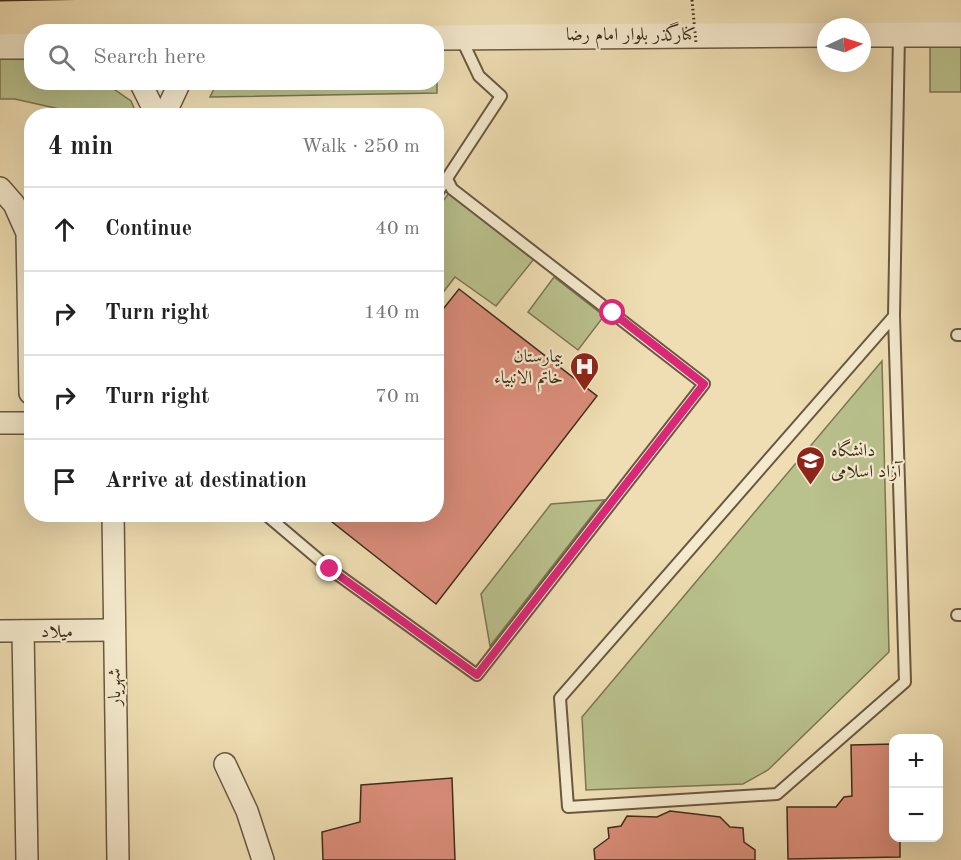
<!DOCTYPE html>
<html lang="en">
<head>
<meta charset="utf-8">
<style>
  body { margin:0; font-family:"Old Standard TT",Amiri,serif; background:#f2f2f2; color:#222 }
  .controls { position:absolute; right:18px; bottom:18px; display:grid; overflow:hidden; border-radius:12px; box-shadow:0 6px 24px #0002 }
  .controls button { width:54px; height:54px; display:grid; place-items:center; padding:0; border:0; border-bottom:2px solid #e0e0e0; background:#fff; color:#222; font:30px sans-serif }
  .compass { position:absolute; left:817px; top:18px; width:54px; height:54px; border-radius:50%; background:#fff; box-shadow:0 6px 24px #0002; rotate:86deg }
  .stop { position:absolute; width:18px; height:18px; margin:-14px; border:4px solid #db2777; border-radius:50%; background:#fff }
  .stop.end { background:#db2777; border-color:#fff; box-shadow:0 2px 6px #0008 }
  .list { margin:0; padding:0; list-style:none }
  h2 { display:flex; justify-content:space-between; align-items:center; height:78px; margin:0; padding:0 24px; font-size:26px }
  h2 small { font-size:20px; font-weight:400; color:#767676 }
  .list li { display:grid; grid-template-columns:39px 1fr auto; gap:18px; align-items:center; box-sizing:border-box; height:84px; padding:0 24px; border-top:2px solid #e0e0e0 }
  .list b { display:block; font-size:22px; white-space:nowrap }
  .list em { font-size:20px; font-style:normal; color:#767676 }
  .icon { flex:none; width:33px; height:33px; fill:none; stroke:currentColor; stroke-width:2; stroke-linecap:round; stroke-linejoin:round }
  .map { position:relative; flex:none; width:961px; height:860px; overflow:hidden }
  .search { position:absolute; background:#fff; box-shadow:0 6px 24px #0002; left:24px; top:24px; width:420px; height:66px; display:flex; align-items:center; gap:15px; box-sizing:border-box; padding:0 21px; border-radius:24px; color:#767676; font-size:22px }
  .panel { position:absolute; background:#fff; box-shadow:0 6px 24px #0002; left:24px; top:108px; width:420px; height:414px; border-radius:24px }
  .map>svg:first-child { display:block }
  .green { fill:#b9c18d; stroke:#7c7654; stroke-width:1.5 }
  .building { fill:#dc8e7b; stroke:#3e2c1c; stroke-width:1.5 }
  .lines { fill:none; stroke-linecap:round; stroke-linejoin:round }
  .service-casing { stroke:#6a5842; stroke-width:14 }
  .minor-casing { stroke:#6a5842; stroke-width:24 }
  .tertiary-casing { stroke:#6a5842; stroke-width:30 }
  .primary-casing { stroke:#3e2c1c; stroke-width:36 }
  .service { stroke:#f5eace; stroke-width:10 }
  .minor { stroke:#f5eace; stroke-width:21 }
  .tertiary { stroke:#f5eace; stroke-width:27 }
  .primary { stroke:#efdeb3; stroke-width:33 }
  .path-bridge { stroke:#3e2c1c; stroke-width:3; stroke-dasharray:1.5 3; stroke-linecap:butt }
  .route { stroke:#db2777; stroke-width:8 }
  .labels { text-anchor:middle; stroke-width:4.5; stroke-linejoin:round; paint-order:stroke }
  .street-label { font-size:18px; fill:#3e2c1c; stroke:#f5eace }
  .poi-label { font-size:18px; fill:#3e2c1c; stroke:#f5eace; text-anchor:end }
</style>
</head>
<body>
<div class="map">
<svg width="961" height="860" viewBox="0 0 961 860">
  <rect width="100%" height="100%" fill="#efdeb3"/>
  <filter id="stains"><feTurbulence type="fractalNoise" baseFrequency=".00333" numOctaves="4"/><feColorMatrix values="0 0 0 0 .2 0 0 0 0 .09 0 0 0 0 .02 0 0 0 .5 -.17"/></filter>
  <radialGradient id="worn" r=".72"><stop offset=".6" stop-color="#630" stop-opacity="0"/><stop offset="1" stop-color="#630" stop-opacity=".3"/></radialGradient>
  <g class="green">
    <rect x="930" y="46" width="31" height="46"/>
    <path d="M0,57l31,2 1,23 73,1 26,18 6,14h-63l-6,-4 -53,-12h-15z"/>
    <path d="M437,73v20l-227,4 7,-14 219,-1z"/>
    <path d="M452,189l86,65 -42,52 -41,-29 -18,23v-91z"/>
    <path d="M554,277l50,39 -26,34 -50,-38z"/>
    <path d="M882,361l7,291 -121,118 -25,14 -157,6 -4,-73z"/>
    <path d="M604,500l-114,146 -9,-52 70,-90z"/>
  </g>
  <g class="building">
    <path d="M459,289l138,107 -161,208 -114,-90h114v-196z"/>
    <path d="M894,744v94h6v19l-112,2 -1,-52h49l8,-10 8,-1 -1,-51z"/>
    <path d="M452,778l3,82h-132l-1,-28 38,-10 1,-37z"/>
    <path d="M670,811l50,6 10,10 13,1 1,14 11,8v10h-160l-1,-11 15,-11 -1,-10 13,-2 6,-10 30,1z"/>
  </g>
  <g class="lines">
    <defs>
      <g id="service">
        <path d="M436,195l65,-99 -22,-20 -18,-38"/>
        <path d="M894,316l11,366 -128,112 -209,13 -8,-109 334,-382 5,-283"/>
        <path d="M957,335h4"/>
        <path d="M265,514l65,55 147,106 227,-291 -252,-195 -5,-10"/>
        <path d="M957,615h4"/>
      </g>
      <g id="minor">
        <path d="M140,82l17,34"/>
        <path d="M164,116l16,-34"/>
        <path d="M0,188l14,16 13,29 3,160"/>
        <path d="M0,423h32"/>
        <path d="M113,514l5,346"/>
        <path d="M0,631l113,-1"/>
        <path d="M23,631l4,229"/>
        <path d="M225,764l22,47 16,49"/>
      </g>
      <g id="tertiary">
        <path d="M862,33h99"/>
        <path d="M436,36l390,-3"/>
        <path d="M0,45h32"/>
      </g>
      <path id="primary" d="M0,18l507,-10 454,-2"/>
    </defs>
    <use href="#service" class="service-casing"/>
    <use href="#minor" class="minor-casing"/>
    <use href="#tertiary" class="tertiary-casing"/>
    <use href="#primary" class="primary-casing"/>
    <use href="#service" class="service"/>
    <use href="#minor" class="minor"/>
    <use href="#tertiary" class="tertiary"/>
    <use href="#primary" class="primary"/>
    <path class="path-bridge" d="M692,0l4,43"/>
  </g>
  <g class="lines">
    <path class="route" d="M330,569l147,106 227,-291 -91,-71"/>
  </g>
  <defs>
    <symbol id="hospital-pin" viewBox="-11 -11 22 30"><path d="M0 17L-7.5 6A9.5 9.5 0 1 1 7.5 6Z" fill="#8f2418" stroke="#f5eace"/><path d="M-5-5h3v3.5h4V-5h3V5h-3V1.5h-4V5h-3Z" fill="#fff"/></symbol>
    <symbol id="university-pin" viewBox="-11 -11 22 30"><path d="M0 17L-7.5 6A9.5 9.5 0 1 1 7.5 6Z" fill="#8f2418" stroke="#f5eace"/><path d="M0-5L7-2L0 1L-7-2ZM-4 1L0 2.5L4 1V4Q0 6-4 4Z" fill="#fff"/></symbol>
  </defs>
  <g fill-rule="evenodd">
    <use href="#hospital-pin" x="568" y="350" width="33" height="45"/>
    <use href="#university-pin" x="794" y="444" width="33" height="45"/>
  </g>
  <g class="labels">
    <g class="street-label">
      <text x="631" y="40">کنارگذر بلوار امام رضا</text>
      <text x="57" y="637">میلاد</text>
      <text transform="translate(114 687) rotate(-91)" y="6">شهریار</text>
    </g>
    <g class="poi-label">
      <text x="563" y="362">بیمارستان<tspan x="563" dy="21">خاتم الانبیاء</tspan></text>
      <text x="831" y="456" text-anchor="start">دانشگاه<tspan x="831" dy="21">آزاد اسلامی</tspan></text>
    </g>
  </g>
  <rect width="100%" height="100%" filter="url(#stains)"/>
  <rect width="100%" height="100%" fill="url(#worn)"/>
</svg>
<div class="controls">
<button>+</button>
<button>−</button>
</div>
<svg class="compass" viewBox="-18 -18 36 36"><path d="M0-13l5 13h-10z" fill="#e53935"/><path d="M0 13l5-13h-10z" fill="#767676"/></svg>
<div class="stop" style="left:613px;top:313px"></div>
<div class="stop end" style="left:330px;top:569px"></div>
<div class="search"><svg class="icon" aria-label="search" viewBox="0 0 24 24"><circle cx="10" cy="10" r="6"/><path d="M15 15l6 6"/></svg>Search here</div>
<section class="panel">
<h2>4 min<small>Walk · 250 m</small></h2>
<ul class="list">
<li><svg class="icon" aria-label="ahead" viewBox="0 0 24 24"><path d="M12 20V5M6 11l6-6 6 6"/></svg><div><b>Continue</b></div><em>40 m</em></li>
<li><svg class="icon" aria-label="right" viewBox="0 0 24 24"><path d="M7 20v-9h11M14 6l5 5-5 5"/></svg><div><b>Turn right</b></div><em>140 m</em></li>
<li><svg class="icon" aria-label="right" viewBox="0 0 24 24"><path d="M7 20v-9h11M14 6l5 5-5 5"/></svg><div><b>Turn right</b></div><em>70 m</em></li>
<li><svg class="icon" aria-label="arrive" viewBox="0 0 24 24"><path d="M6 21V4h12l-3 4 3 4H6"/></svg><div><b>Arrive at destination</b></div></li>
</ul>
</section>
</div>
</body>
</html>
